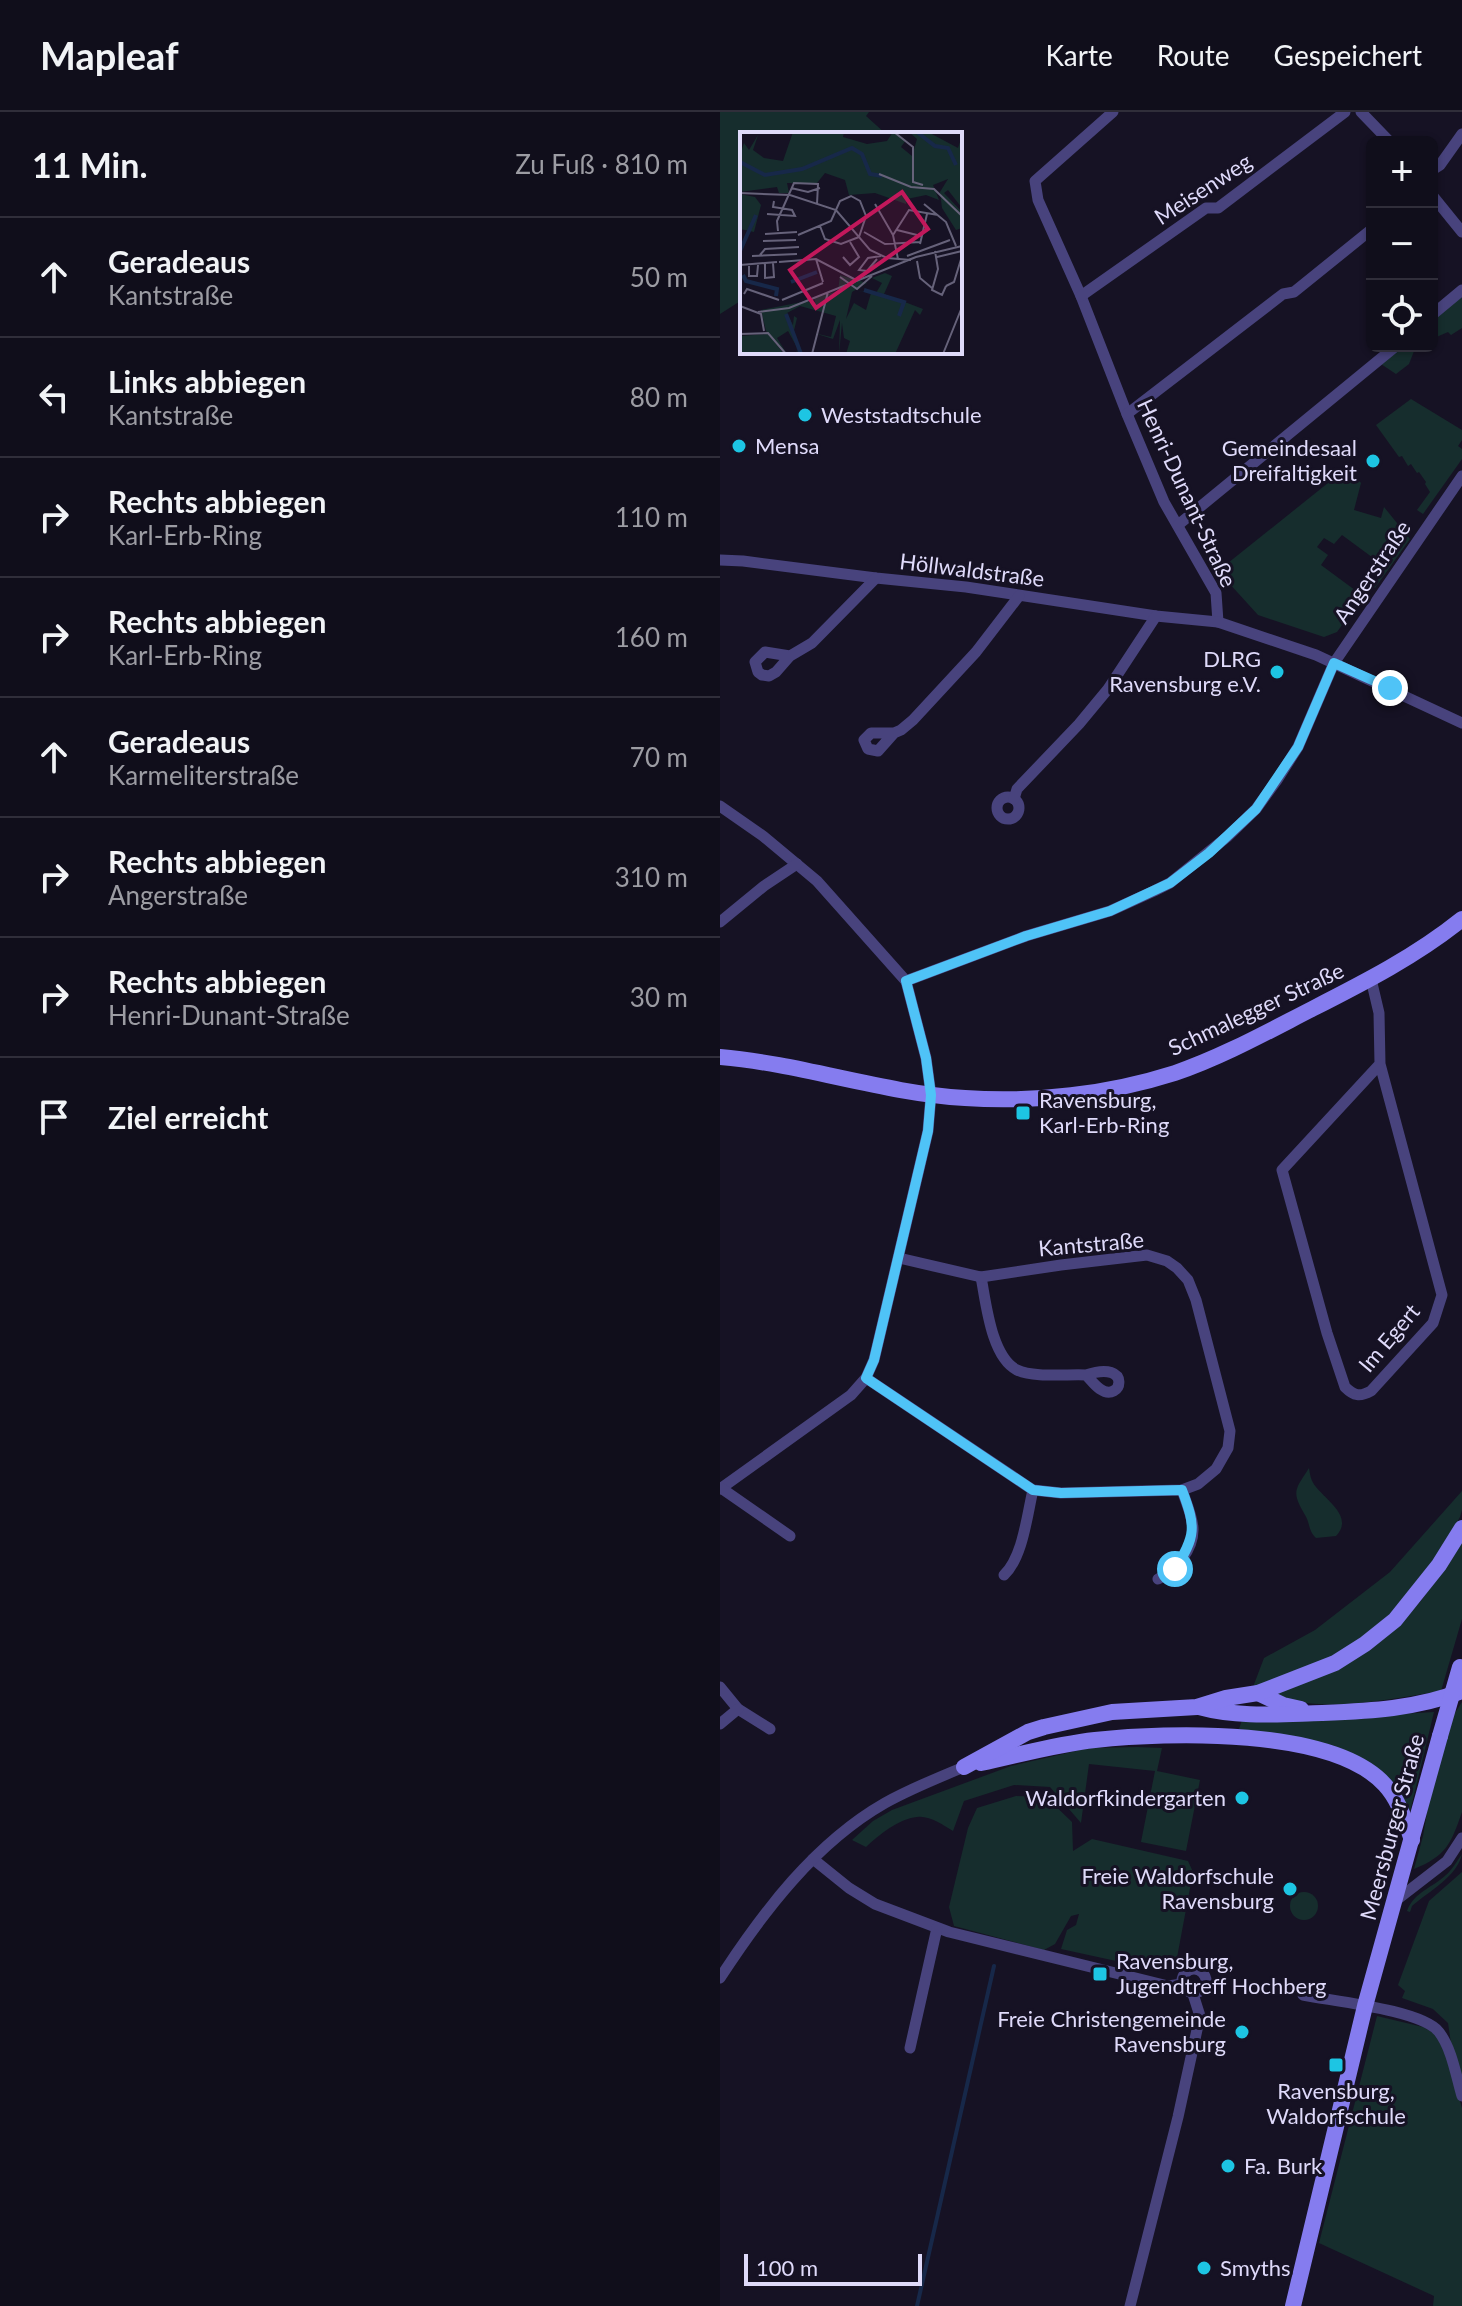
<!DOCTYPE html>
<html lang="de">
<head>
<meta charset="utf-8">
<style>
  body { margin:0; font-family:Lato,sans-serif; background:#191724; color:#f1f3f6 }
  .controls { position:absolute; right:24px; top:24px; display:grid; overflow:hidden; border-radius:12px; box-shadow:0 2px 6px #0004 }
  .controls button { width:72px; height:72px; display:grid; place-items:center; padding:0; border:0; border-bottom:2px solid #302e3a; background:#100e1b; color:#f1f3f6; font:40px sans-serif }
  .scale { position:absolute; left:24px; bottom:20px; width:178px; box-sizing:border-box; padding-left:8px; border:4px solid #dfdafa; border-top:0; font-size:22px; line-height:28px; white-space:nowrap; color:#dfdafa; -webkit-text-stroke:6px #161224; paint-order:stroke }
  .stop { position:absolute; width:24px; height:24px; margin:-18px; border:6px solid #4fc3f7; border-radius:50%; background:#fff }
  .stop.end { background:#4fc3f7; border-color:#fff; box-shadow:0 2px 8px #0008 }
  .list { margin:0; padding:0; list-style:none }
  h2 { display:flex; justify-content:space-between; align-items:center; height:104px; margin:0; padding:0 32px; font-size:34px }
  h2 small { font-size:26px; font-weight:400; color:#9c9ca3 }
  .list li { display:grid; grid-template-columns:52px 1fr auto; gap:24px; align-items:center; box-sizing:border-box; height:120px; padding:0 32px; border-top:2px solid #302e3a }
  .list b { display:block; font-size:30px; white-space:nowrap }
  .list p { margin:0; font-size:26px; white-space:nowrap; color:#9c9ca3 }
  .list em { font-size:26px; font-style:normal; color:#9c9ca3 }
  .icon { flex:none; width:44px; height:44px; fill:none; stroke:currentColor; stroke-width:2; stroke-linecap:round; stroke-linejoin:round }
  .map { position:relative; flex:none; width:742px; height:2194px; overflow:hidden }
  header { display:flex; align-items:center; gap:48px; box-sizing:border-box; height:112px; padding:0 40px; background:#100e1b; border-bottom:2px solid #302e3a }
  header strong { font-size:38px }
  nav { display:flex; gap:44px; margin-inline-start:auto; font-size:28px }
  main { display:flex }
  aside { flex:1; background:#100e1b }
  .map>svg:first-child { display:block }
  .green { fill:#162d2d }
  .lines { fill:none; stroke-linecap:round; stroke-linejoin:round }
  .stream { stroke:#172849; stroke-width:4 }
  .street { stroke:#48437d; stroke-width:11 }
  .secondary { stroke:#857cef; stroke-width:16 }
  .secondary-bridge { stroke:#857cef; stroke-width:16 }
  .route { stroke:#4fc3f7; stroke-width:10 }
  .poi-dot { fill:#1dc5e3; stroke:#161224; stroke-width:3 }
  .labels { text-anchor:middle; stroke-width:6; stroke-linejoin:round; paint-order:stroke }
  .street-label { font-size:22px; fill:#dfdafa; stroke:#161224 }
  .poi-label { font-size:22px; fill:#dfdafa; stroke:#161224; text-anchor:start }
  .inset-river { fill:none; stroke:#172849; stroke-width:4 }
  .inset-road { fill:none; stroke:#66627a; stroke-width:2 }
  .view { fill:#c2185b; fill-opacity:0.15; stroke:#c2185b; stroke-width:4 }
  .inset-edge { fill:none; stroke:#dfdafa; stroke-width:4 }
</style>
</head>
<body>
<header>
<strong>Mapleaf</strong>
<nav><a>Karte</a><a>Route</a><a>Gespeichert</a></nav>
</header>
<main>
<aside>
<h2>11 Min.<small>Zu Fuß · 810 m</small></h2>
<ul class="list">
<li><svg class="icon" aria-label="ahead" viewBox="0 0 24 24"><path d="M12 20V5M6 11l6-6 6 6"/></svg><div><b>Geradeaus</b><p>Kantstraße</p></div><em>50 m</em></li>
<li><svg class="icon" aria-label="left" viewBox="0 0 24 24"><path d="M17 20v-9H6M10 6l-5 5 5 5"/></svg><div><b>Links abbiegen</b><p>Kantstraße</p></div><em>80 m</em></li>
<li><svg class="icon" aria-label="right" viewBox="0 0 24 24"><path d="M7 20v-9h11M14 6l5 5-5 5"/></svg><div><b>Rechts abbiegen</b><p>Karl-Erb-Ring</p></div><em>110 m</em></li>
<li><svg class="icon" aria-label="right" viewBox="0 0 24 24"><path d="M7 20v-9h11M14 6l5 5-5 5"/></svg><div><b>Rechts abbiegen</b><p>Karl-Erb-Ring</p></div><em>160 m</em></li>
<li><svg class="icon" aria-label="ahead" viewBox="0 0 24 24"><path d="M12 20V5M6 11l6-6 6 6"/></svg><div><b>Geradeaus</b><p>Karmeliterstraße</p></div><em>70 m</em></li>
<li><svg class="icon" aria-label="right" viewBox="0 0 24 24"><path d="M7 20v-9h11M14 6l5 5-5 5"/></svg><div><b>Rechts abbiegen</b><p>Angerstraße</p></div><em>310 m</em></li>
<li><svg class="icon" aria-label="right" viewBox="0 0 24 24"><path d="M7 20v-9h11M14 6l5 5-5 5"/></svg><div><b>Rechts abbiegen</b><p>Henri-Dunant-Straße</p></div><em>30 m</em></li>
<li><svg class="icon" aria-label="arrive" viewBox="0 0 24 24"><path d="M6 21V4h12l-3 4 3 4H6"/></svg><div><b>Ziel erreicht</b></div></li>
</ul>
</aside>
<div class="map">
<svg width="742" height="2194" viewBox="0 0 742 2194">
  <rect width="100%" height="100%" fill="#161224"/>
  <g class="green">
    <path d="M0,0h149l-3,4 20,18h-144v166l-22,14z"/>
    <path d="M742,178v38l-11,7 -3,-3 -16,7v-24z"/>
    <path d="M676,234h20l-7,18 -13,10 -18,-12z"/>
    <path d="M691,287l51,31v10l-4,6 4,3v10l-39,55 -6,-4 13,-18 -5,-8 1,-2 -7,-10 -2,1 -6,-9 -3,2 -6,-10 -3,1 -23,-32z"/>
    <path d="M628,355l13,16 -7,27 27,8 3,-11 26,32 -35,49 -4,-3 13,-19 -42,-31 -8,9 -10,-6 -7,9 11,8 -7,10 42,31 -26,36 -13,5 -66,-22 -40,-44z"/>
    <path d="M589,1356c1,7 2,13 7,19 11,14 38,30 20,49l-20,2c-8,-8 -6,-15 -11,-23 -14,-24 -10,-25 4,-47z"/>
    <path d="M742,1379v19l-2,7 -26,47 -54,62 -39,28 -88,33 11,-29 51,-28 75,-58z"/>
    <path d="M742,1425v82l-21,72c-50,8 -123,24 -170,3l115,-59 34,-33 26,-36z"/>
    <path d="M742,1590v110c-11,32 -16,44 -48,57l9,-33 17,-100z"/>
    <path d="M714,1600l-26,108 -54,-65 -22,-10 -93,-16 4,-12 74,2z"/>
    <path d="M417,1635l25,1 -5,23 43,9 -14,71 -45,-9 14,-71 -66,-7 -8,59 -31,-36 -36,-2 -50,16 -11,30c-10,-6 -24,-16 -36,-14 -19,2 -38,18 -51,30l-14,-7 21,-19 19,-11 119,-44 78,-18z"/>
    <path d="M296,1684l30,1 26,25 1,29 19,-12 96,22 5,11 -17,91 -14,8 -101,-22 6,-19 9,-5 3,-11 -8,2 -16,28 -11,6 -90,-24 -5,-19 19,-79 9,-20z"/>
    <path d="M742,1742c-5,23 -33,37 -50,52l-2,6 -3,-1c7,-19 25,-23 39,-36 6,-5 11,-14 16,-21z"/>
    <path d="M742,1760v208l-11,-37 -3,-20 -15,-14 -31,-11 3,-7 -7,-6 31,-84z"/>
    <circle cx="584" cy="1794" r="14"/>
    <path d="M657,1904l46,11 14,8 9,17 16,56v198h-29l1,-10 -115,-53z"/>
  </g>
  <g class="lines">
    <path class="stream" d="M197,2194l77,-340"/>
    <g class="street">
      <path d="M393,0l-78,69 3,19 43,96 46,118 37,88 52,91 2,29"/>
      <path d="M641,0l29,30"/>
      <path d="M712,58l8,-5 22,-31"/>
      <path d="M712,83l30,37"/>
      <path d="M361,184l125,-88h12l127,-96"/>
      <path d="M712,203l30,-25"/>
      <path d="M407,302l156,-120 11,-2 78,-63"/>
      <path d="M458,413l218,-179"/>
      <path d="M0,448l23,1 133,17 90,9 190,29 62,6 98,33 146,68"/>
      <path d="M70,544l-25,-4 -10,10 3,10 4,3 7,1 7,-4 14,-16 22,-13 64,-65"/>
      <path d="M174,621h-23l-7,7 4,9 10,2 16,-18 7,-3 12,-10 63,-68 43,-56"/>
      <circle cx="288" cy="696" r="11"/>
      <path d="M294,687l3,-10 62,-65 29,-35 48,-73"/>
      <path d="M0,694l43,30 54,45 89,100 20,77 5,37 -3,36 -54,229 -8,18 -15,17 -131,94"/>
      <path d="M0,810l44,-36 33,-22"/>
      <path d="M651,867l8,34 1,51 -98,106 45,163 18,54c9,9 15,10 26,4l62,-68 9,-28 -62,-231"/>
      <path d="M186,869l120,-45 84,-25 44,-20 16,-8 57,-46 29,-28 21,-29 21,-33 36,-84 128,-187"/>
      <path d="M261,1165c5,25 10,80 36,93 16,8 51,4 69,5 4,4 9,11 14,14 22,15 33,-30 -14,-14"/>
      <path d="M146,1266l167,112 28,3 121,-3 16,-6 18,-15 12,-21 2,-17 -34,-131 -8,-20 -11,-12 -10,-7 -20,-6 -86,10 -80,12 -82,-19"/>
      <path d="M1,1376l69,48"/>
      <path d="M284,1463c19,-18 23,-60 29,-85"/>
      <path d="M438,1467c18,-8 36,-30 35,-51 -1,-13 -7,-26 -11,-38"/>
      <path d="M0,1575l18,22 32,20"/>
      <path d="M0,1612l18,-15"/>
      <path d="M93,1747l36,29 26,16 74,28 219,54 14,-2"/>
      <path d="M674,1790l53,-41 15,-23"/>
      <circle cx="474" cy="1869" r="12"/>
      <path d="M0,1866c43,-66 95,-135 165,-175 25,-14 52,-25 79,-36"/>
      <path d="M583,1883c29,6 119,15 136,37 13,17 17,44 23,64"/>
      <path d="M190,1936l27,-120"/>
      <path d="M410,2194l48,-189 22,-101 -7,-22"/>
    </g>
    <g class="secondary">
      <path d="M0,945c83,7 162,36 245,41 69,5 144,-4 210,-25 47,-16 92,-41 137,-64 53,-27 104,-53 150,-90"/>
      <path d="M538,1581l25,12 18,4"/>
      <path d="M479,1595c40,11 82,7 123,6 47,-2 95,-4 140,-22"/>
      <path d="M261,1651c38,-8 76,-19 114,-23 73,-8 238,-13 290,45 14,15 20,36 27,55"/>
      <path d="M244,1655l64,-35 16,-5 68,-15 85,-5 29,-9 32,-5 77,-30 30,-19 30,-24 44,-55 23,-37"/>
      <path d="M573,2194l72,-300 75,-270"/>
    </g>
    <path class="secondary-bridge" d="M720,1624l20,-69"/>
  </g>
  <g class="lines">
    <path class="route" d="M455,1457c21,-33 21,-42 7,-79l-121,3 -28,-3 -167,-112 8,-18 54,-229 3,-36 -5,-37 -20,-77 120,-45 84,-25 60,-28 39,-30 47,-44 42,-62 36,-84 56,25"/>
  </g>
  <g class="poi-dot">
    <circle cx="85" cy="303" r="8"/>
    <circle cx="19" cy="334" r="8"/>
    <circle cx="653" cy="349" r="8"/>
    <circle cx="557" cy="560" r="8"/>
    <rect x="295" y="993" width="16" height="16" rx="4"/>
    <circle cx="522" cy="1686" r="8"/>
    <circle cx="570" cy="1777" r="8"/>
    <rect x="372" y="1854" width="16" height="16" rx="4"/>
    <circle cx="522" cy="1920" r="8"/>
    <rect x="608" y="1945" width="16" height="16" rx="4"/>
    <circle cx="508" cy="2054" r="8"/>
    <circle cx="484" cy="2156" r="8"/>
  </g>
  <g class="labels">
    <g class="street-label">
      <text transform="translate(483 77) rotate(-33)" y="8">Meisenweg</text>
      <text transform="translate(467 381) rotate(65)" y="8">Henri-Dunant-Straße</text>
      <text transform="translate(252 458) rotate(7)" y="8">Höllwaldstraße</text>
      <text transform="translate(652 460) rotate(-56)" y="8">Angerstraße</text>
      <text transform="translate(536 897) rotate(-25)" y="8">Schmalegger Straße</text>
      <text transform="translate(371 1132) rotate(-5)" y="8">Kantstraße</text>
      <text transform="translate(669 1226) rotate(-50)" y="8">Im Egert</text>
      <text transform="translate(672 1715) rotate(-75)" y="8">Meersburger Straße</text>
    </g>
    <g class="poi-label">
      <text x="101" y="311">Weststadtschule</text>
      <text x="35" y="342">Mensa</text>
      <text x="637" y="344" text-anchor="end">Gemeindesaal<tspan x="637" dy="25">Dreifaltigkeit</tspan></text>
      <text x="541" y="555" text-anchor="end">DLRG<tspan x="541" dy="25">Ravensburg e.V.</tspan></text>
      <text x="319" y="996">Ravensburg,<tspan x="319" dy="25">Karl-Erb-Ring</tspan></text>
      <text x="506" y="1694" text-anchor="end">Waldorfkindergarten</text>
      <text x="554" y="1772" text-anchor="end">Freie Waldorfschule<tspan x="554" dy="25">Ravensburg</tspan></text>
      <text x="396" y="1857">Ravensburg,<tspan x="396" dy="25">Jugendtreff Hochberg</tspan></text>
      <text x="506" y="1915" text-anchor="end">Freie Christengemeinde<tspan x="506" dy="25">Ravensburg</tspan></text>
      <text x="616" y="1987" text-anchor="middle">Ravensburg,<tspan x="616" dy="25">Waldorfschule</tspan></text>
      <text x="524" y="2062">Fa. Burk</text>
      <text x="500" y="2164">Smyths</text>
    </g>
  </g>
  <g transform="translate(20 20)">
    <rect width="222" height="222" fill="#161224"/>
    <path d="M53,0h51l-1,5 24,7 20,-3 6,-9 13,8 -5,7 11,9 5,-17 -8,-7h19l30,16 4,-12v72l-14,-18 -4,3 18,19v16l-6,2 -14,-22 -2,-16 8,-13 -15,6 6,15 -13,-5 -19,4 -1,5 -31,-11 -26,2 -4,-15 -20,-7 -8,10h-30l2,10h-10l-2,-6 -37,5v-37l4,-12 5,7 9,-15 -5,15 11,8 19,3zM0,62l15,3 6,8 -7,27 -14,-3zM145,141l7,3 -8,18 39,15 -3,6 -5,-5 -20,44h-49l4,-13 -6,-3 -2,-15 -3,31 1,-34 -7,19 -19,-6 17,4 5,-21 -36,-10 -13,7 6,12 1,-9 3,2 -4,17 9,19h-13l10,-3 -11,-20 -11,7 10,16 -21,-23 -5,-21 46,-9 9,5 -2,-8 24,-7 2,-16 27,8 -15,9 -6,27 8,-16 12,7 5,-17 -14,-2 19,2 6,-10 -10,-5zM28,202l16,20h-44v-18z" fill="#162d2d"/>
    <path class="inset-river" d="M177,0l18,14 13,2 8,17M0,30l25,13 37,-6 50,-21 10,6 8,20 12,2M0,119l16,-36M3,143l3,6 31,8 -1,7M51,150l26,-10M124,158l40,12 -5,14M46,182l15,40"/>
    <path class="inset-road" d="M154,0l19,15v35l10,3M139,42l32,13 23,2 28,27M51,56l17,4 12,-4M0,61l50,2 46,15 34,40 17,8 24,2M135,72l18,31 5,24M184,72l22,18 10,24M27,82l28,2 -3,-6 -19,-3 1,-6M80,94l5,13 16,5 18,-7M157,98l24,6M38,99l-1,-10 17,-38 24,1 -1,20M124,100l21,12 35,-2M25,102l32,-2M58,103l33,-14 9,-20 11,-5 9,5 6,15 -7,21M153,103l16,-25 29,5M23,109l33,-1M180,112l7,-30M195,119l3,18 -6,21 10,5 4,-9M20,123l5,-6 34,-2M12,124l45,-2M167,124l43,-16M103,125l7,8 9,-8 -9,-15M197,125l25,-6M76,127l7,23M137,127l-10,12 -8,-1 9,-12 13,-2M177,129l3,17 12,10M39,130l37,-3 40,21M25,132v14l9,-1 -1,-14M0,133l37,-3M9,134v10h8l1,-11M100,145l17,12 15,-13M206,154l8,-4 8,-26M4,162l3,-5 32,11M42,168l41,-17M0,174l21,8 3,17M18,180l31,-4 127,-51 46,-11M0,202l28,-1 18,21M72,222l16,-62M203,222l19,-47"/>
    <path class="view" d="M162,60l26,37 -112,79 -26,-38z"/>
    <rect width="222" height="222" class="inset-edge"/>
  </g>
</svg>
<div class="controls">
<button>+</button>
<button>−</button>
<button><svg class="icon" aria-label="locate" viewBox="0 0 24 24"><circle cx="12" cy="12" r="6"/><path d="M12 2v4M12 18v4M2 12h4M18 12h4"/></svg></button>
</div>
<div class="scale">100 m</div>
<div class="stop" style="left:455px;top:1457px"></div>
<div class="stop end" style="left:670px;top:576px"></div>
</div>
</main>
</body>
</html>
